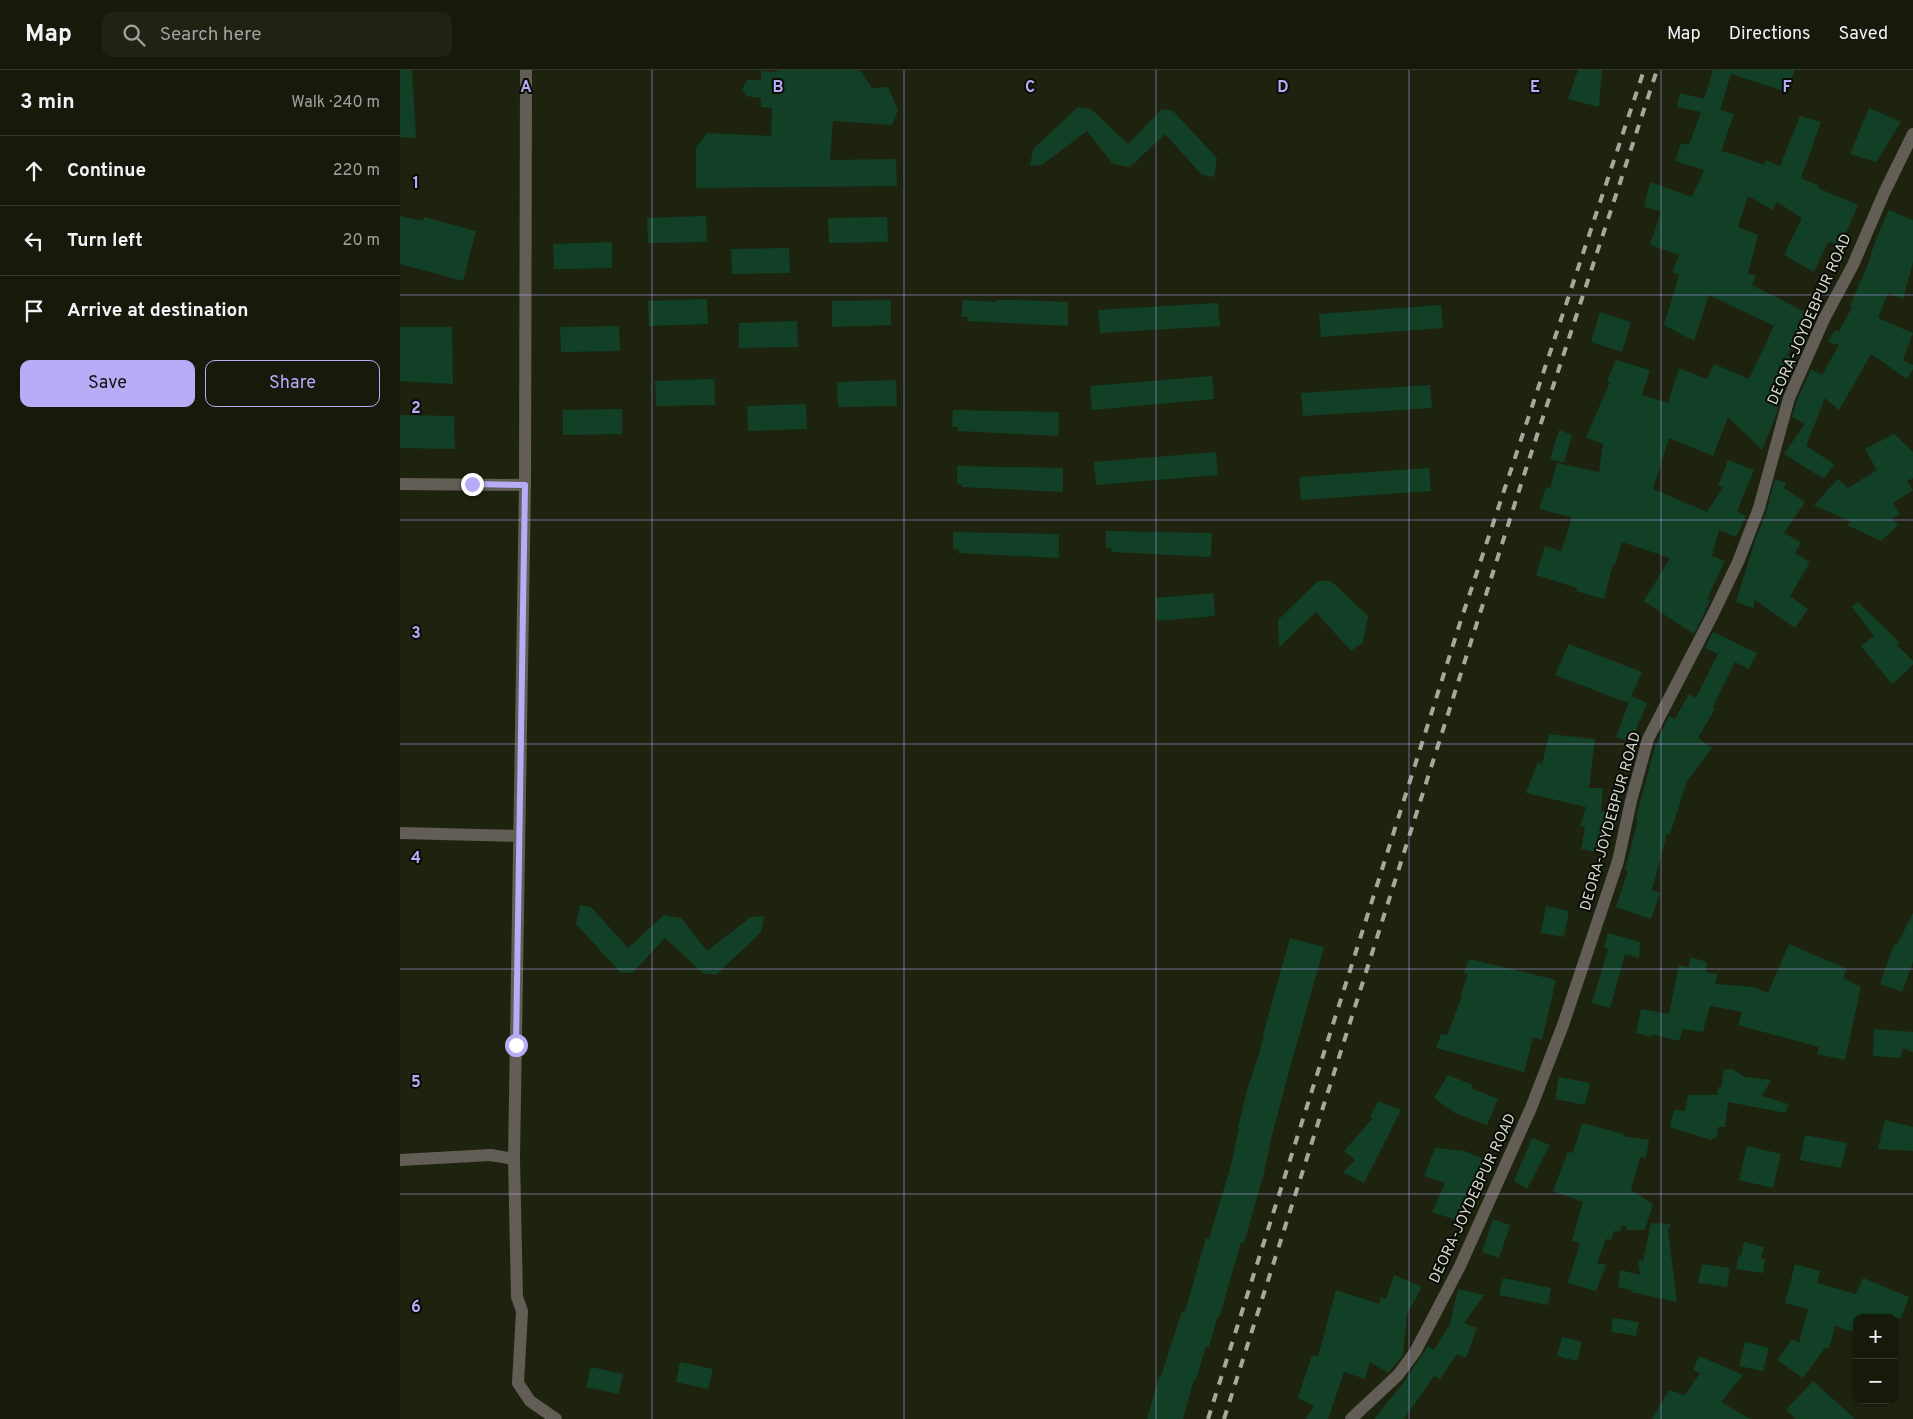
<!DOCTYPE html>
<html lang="en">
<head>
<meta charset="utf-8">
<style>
  body { margin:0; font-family:Overpass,sans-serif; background:#1f2314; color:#f1f3f6 }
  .controls { position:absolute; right:15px; bottom:15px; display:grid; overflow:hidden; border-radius:10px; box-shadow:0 1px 4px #0004 }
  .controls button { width:45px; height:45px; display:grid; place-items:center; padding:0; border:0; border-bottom:1px solid #35382c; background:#161a0b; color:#f1f3f6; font:25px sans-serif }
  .stop { position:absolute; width:15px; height:15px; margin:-11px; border:4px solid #b6acf8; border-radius:50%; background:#fff }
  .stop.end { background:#b6acf8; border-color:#fff; box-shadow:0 1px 5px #0008 }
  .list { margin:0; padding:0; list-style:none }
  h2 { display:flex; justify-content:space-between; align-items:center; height:65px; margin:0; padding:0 20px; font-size:21px }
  h2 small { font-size:16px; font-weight:400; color:#9ea19d }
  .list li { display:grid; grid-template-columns:32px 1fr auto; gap:15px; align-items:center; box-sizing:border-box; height:70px; padding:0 20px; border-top:1px solid #35382c }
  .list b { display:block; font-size:19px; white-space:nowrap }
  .list em { font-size:16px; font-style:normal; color:#9ea19d }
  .actions { display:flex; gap:10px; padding:15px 20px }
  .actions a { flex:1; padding:11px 0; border:1px solid #b6acf8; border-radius:10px; text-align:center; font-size:18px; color:#b6acf8 }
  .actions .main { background:#b6acf8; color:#111 }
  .icon { flex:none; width:28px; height:28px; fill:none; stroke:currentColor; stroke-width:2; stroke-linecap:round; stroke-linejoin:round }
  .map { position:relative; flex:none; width:1513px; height:1349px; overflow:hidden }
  header { display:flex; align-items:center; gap:30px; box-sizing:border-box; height:70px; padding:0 25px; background:#161a0b; border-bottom:1px solid #35382c }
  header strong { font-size:24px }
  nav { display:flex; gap:28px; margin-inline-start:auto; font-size:18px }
  .search { width:350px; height:45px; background:#1f2314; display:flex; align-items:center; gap:12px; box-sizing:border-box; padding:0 18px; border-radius:10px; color:#9ea19d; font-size:19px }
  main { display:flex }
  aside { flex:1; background:#161a0b }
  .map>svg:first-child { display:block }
  .building { fill:#114026 }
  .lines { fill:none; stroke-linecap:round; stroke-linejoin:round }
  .minor { stroke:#625e55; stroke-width:12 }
  .tertiary { stroke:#625e55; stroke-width:12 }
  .rail { stroke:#a5a99b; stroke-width:4; stroke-dasharray:9 9; stroke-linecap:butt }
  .route { stroke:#b6acf8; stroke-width:6 }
  .grid { fill:none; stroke:#b6acf8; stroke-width:1; stroke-opacity:0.55 }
  .labels { text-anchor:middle; stroke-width:4; stroke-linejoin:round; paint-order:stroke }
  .street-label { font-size:15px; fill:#d6dace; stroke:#090b04 }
  .grid-label { font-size:16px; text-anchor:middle; font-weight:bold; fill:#b6acf8; stroke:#090b04; stroke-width:4; stroke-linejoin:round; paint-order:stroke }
</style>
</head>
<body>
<header>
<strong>Map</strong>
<div class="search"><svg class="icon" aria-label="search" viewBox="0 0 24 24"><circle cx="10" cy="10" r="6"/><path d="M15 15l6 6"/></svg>Search here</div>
<nav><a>Map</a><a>Directions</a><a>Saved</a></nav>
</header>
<main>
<aside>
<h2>3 min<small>Walk · 240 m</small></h2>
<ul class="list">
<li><svg class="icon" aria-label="ahead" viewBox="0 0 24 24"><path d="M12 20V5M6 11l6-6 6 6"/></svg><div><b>Continue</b></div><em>220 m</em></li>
<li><svg class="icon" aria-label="left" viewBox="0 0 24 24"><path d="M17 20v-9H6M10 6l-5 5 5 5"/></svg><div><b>Turn left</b></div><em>20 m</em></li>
<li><svg class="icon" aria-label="arrive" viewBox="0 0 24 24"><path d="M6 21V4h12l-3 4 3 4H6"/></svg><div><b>Arrive at destination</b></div></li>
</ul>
<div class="actions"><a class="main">Save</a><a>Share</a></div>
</aside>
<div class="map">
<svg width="1513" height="1349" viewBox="0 0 1513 1349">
  <rect width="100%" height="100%" fill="#1e230f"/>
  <g class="building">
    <path d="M0,0h12l4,68 -16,-1z"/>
    <path d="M377,0h83l12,18 16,-1 10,23 -6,15 -59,-4 -3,39 66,-1 1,27 -201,2v-40l11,-15 64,3 1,-28 -11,-1v-9l-15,-2 -4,-7 5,-9h14v-9l16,1z"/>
    <path d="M1178,0h24l-3,37 -31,-8z"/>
    <path d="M1313,0h82l-8,22 -56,-18 -11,36 14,4 -13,37 12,3 31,11 2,-5 14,6 20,-50 21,6 -20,56 18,8 -1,2 40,17 -17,40 -13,-3 -14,30 -30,-17 18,-37 -25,-16 -4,8 -25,-14 -10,31 20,8 -10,38 8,3 -4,9 55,28 -7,13 3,1 -16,28 10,6 -15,34 -7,23 -13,32 -34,-33 -15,39 -44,-18 -16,51 54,23 16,-25 -5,-1 10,-26 26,10 -17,41 9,5 -10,21 -17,-7 -7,26 13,5 -18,38 3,2 -16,33 -50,-33 26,-43 -48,-16 -7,23 -2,-1 -9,35 -28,-8 1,-3 -41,-13 9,-29 16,5 9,-27 1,-7 -32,-8 7,-22 4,1 7,-25 42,9 4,-28 -17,-7 24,-55 -3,-1 9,-21 34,10 -8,25 26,8 11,-35 28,11 7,-15 35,15 25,-53 -65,-31 -15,46 -30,-16 15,-50 -7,-3 7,-17 -29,-10 11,-34 -17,-4 6,-25 42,15 12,-27 -29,-9 6,-18 8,2 12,-33 -24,-5 3,-14 24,6z"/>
    <path d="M678,37l13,2 37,35 34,-35 11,2 44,47 -3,19 -12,-2 -37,-41 -35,33 -17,-3 -26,-33 -45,34 -12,1 3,-17z"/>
    <path d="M1469,38l32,14 -25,40 -26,-8z"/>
    <path d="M1489,140l24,10v42l-10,37 -15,-6 -10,25 35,15 -10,27 10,5v4l-6,10 -36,-25 -32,56 -14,-12 -19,48 28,18 -10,15 -40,-25 21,-30 -13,-7 5,-16 14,-32 11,6 17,-30 -11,-3 7,-12 4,2 13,-25 -2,-1 18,-42 8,-25z"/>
    <path d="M0,146l23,5 1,-4 52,14 -13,50 -63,-17z"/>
    <path d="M306,146l1,26 -59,1 -1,-25z"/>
    <path d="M487,147l1,25 -59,1 -1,-25z"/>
    <path d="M212,172v26l-58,1 -1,-25z"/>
    <path d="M389,178l1,25 -58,1 -1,-25z"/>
    <path d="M307,229l1,25 -59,2 -1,-25z"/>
    <path d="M491,230v25l-59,2v-26z"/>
    <path d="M563,230l33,2 1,-2h23l48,2v24l-101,-5 1,-4h-7z"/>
    <path d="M818,233l2,23 -120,7 -2,-23z"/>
    <path d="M1041,235l2,23 -122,9 -2,-23z"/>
    <path d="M1200,242l31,10 -9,30 -31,-10z"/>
    <path d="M397,251l1,26 -59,1v-25z"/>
    <path d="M219,256l1,25 -59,1 -1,-25z"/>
    <path d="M0,257h52l1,57 -53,-3z"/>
    <path d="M812,306l2,23 -122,11 -2,-24z"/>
    <path d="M314,309l1,26 -59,1 -1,-25z"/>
    <path d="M496,310l1,26 -59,1 -1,-25z"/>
    <path d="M1030,315l2,23 -129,8 -2,-23z"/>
    <path d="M406,334l1,25 -59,2 -1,-25z"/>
    <path d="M222,339v25l-59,1v-25z"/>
    <path d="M553,340l106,2 -1,24 -100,-5v-4h-6z"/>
    <path d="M0,345l54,1 1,33 -55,-1z"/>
    <path d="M1159,360l13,5 -8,28 -14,-4z"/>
    <path d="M1494,364l19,18v26l-6,3 6,9 -20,13 7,11 -8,5 6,6 -17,16 -34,-16 4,-3 -37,-17 24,-26 10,9 29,-18 -12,-21z"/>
    <path d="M816,382l2,23 -122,10 -2,-23z"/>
    <path d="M557,396l106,2v24l-101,-5v-3l-5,-1z"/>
    <path d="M1029,398l2,23 -130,9 -2,-23z"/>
    <path d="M1375,409l11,4 -2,5 21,14 -21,31 17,9 -6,11 15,9 -20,34 18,13 -13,19 -40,-28 -2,8 -17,-6 19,-61 12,-31z"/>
    <path d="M706,461l106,2 -1,24 -100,-5 1,-4h-6z"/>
    <path d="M553,462l106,2v24l-101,-5 1,-3 -6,-1z"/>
    <path d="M918,511h13l37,35 -5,26 -12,9 -35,-39 -37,35 -1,-27z"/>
    <path d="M813,523l2,23 -58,5 -2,-23z"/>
    <path d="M1458,532l41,40 -2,3 16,16v3l-7,8 -14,12 -31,-38 13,-10 -22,-29z"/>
    <path d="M1313,562l44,21 -8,16 -14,-7 -22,45 2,2 -17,29 14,10 -25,33 -17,53h-3l-15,56 8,3 -9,26 -35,-12 12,-36 -3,-1 13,-51 -2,-1 19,-72 14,-30 6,3 14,-25 7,4 22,-44 -13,-6z"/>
    <path d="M1169,574l73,28 -14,31 -73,-28z"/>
    <path d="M1231,626l16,7 -16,39 -15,-5z"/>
    <path d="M1149,664l46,5 -6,49h14l-2,23 12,2 -5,19 -4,-1 -2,22 -21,-4 4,-22 -5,-1 6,-19 -60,-14 12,-31 4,3z"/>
    <path d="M180,835l11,2 37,41 36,-33 17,3 26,33 44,-34 13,-1 -3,16 -45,43 -13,-2 -38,-35 -33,35 -12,-1 -44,-48z"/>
    <path d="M1146,836l23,5 -5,26 -23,-4z"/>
    <path d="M1513,843v49l-11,30 -22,-8 14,-40 3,1z"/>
    <path d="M1208,863l32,9 -1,16 -14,-4 -15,54 -18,-5 16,-54 -4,-2z"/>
    <path d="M890,868l34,9 -39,139 -15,57 -6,30 -20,70 -3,-1 -22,76h-2l-8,29 -3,-1 -10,34 -2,-1 -11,40h-36l12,-43h2l21,-65 3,1 21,-74 3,1 23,-78 7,-33h-1l9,-38 12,-36 5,-19h-1z"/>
    <path d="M1389,874l58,25 -4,9 18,9 -16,73 -28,-6 2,-7 -81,-22 4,-13 -32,-6 -7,26 -20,-3 -4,12 -27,-7 -1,3 -15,-4 5,-24 28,5 10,-49 10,2 1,-10 17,5 -1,10 12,2 -3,10 39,3 14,6z"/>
    <path d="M1069,889l87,21 -14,60 -9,-3 -9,35 -88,-24 5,-14 6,1 16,-41h-2l7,-20 -4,-1z"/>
    <path d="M1474,959l39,3v20l-10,-4 -3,10 -27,-2z"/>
    <path d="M1332,999l13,8 26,3 -9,16 26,8 -2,9 -58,-11 -3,25h-7l-1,9 -6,4 -41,-13 4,-17 11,1 3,-16h29l1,-8h3l3,-17z"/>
    <path d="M1048,1005l25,10 -2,3 27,11 -11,26 -32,-12 -21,-15z"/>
    <path d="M1159,1007l31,6 -5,22 -30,-6z"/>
    <path d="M978,1031l23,9 -37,73 -21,-11 12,-12 -11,-9 29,-33 -3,-1z"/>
    <path d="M1485,1050l28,7v24l-35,-2z"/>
    <path d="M1182,1053l42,11 -1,2 26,4 -3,18 -6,-1 -9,33 22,14 -8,26h-18v-3l-5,-2 -2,7 -6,-1 -3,9 -5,-1 -9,24 9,2 -10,26 -28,-8 12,-40 -8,-2 11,-39 -30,-11 15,-39 5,1z"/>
    <path d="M1405,1065l42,8 -6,25 -41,-8z"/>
    <path d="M1132,1068l18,7 -23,44 -13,-8z"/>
    <path d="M1347,1076l34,8 -8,34 -34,-8z"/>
    <path d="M1035,1078l30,3 23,10 -17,44 -7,-3 -8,18 -24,-8 13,-29 -21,-7z"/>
    <path d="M1093,1149l17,6 -11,33 -17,-6z"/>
    <path d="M1251,1153l20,1 -3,7 9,71 -46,-10v-2l-13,-3 2,-17 20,5 -2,-15 5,1z"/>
    <path d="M1344,1172l20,5 -3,11 4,1 -2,14 -27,-4 3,-14 2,1z"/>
    <path d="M1302,1194l28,4 -3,19 -29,-4z"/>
    <path d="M1395,1194l25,7 -3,12 39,11 7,-16 46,19 -8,21h-44v15l-22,-7 -6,23 -4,-1 -22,30 -26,-18 15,-21 7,4 9,-34 -23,-6z"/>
    <path d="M994,1205l28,12 -15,27 -4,41 -15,18 -18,-11 -5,17 -21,-7 -16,47h-22l8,-13 -16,-8 14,-43 6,2 18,-67 43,14 2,-7 5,2z"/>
    <path d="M1103,1208l48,10 -3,17 -49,-10z"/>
    <path d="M1058,1219l26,6 -20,28 13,5 -11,30 -9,-4 -17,25 -6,-3 -30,43h-30l29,-36 25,-37 6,4 16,-26z"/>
    <path d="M1213,1248l26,4 -3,14 -25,-4z"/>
    <path d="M1162,1267l20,5 -5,19 -20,-5z"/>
    <path d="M1345,1272l24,6 -6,23 -24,-5z"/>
    <path d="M1299,1286l44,19 -22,27 29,17h-98l17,-29 16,5 15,-22 -7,-3z"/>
    <path d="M280,1292l33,7 -5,20 -32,-7z"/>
    <path d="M191,1297l32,7 -4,20 -33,-7z"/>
    <path d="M1413,1311l42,38h-59l-10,-9z"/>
  </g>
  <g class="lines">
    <g class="minor">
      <path d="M0,414l125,1 -11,674 3,138 5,14 -4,72 12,18 26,18"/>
      <path d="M125,415l1,-415"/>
      <path d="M0,763l119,3"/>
      <path d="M0,1090l91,-5 23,4"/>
    </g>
    <path class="tertiary" d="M951,1349l47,-44 17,-23 45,-86 71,-158 32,-83 55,-164 13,-60 17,-62 65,-125 25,-52 21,-54 30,-110 35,-79 29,-54 31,-72 29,-59"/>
    <g class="rail">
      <path d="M808,1349l252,-796 184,-553"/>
      <path d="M824,1349l299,-941 134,-408"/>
    </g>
  </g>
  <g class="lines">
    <path class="route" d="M72,414l53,1 -9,560"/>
  </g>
  <path class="grid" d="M252,0v1349M504,0v1349M756,0v1349M1009,0v1349M1261,0v1349M0,225h1513M0,450h1513M0,674h1513M0,899h1513M0,1124h1513"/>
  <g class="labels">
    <g class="street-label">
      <text transform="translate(1409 249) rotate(-66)" y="5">DEORA-JOYDEBPUR ROAD</text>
      <text transform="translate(1210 751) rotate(-74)" y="5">DEORA-JOYDEBPUR ROAD</text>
      <text transform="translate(1072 1128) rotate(-65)" y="5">DEORA-JOYDEBPUR ROAD</text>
    </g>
  </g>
  <g class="grid-label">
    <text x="126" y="22">A</text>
    <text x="378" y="22">B</text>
    <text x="630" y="22">C</text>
    <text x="883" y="22">D</text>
    <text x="1135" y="22">E</text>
    <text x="1387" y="22">F</text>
    <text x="16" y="118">1</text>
    <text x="16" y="343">2</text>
    <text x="16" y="568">3</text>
    <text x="16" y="793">4</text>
    <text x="16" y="1017">5</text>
    <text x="16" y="1242">6</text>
  </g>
</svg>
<div class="controls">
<button>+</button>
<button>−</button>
</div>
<div class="stop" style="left:116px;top:975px"></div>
<div class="stop end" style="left:72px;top:414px"></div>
</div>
</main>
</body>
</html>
